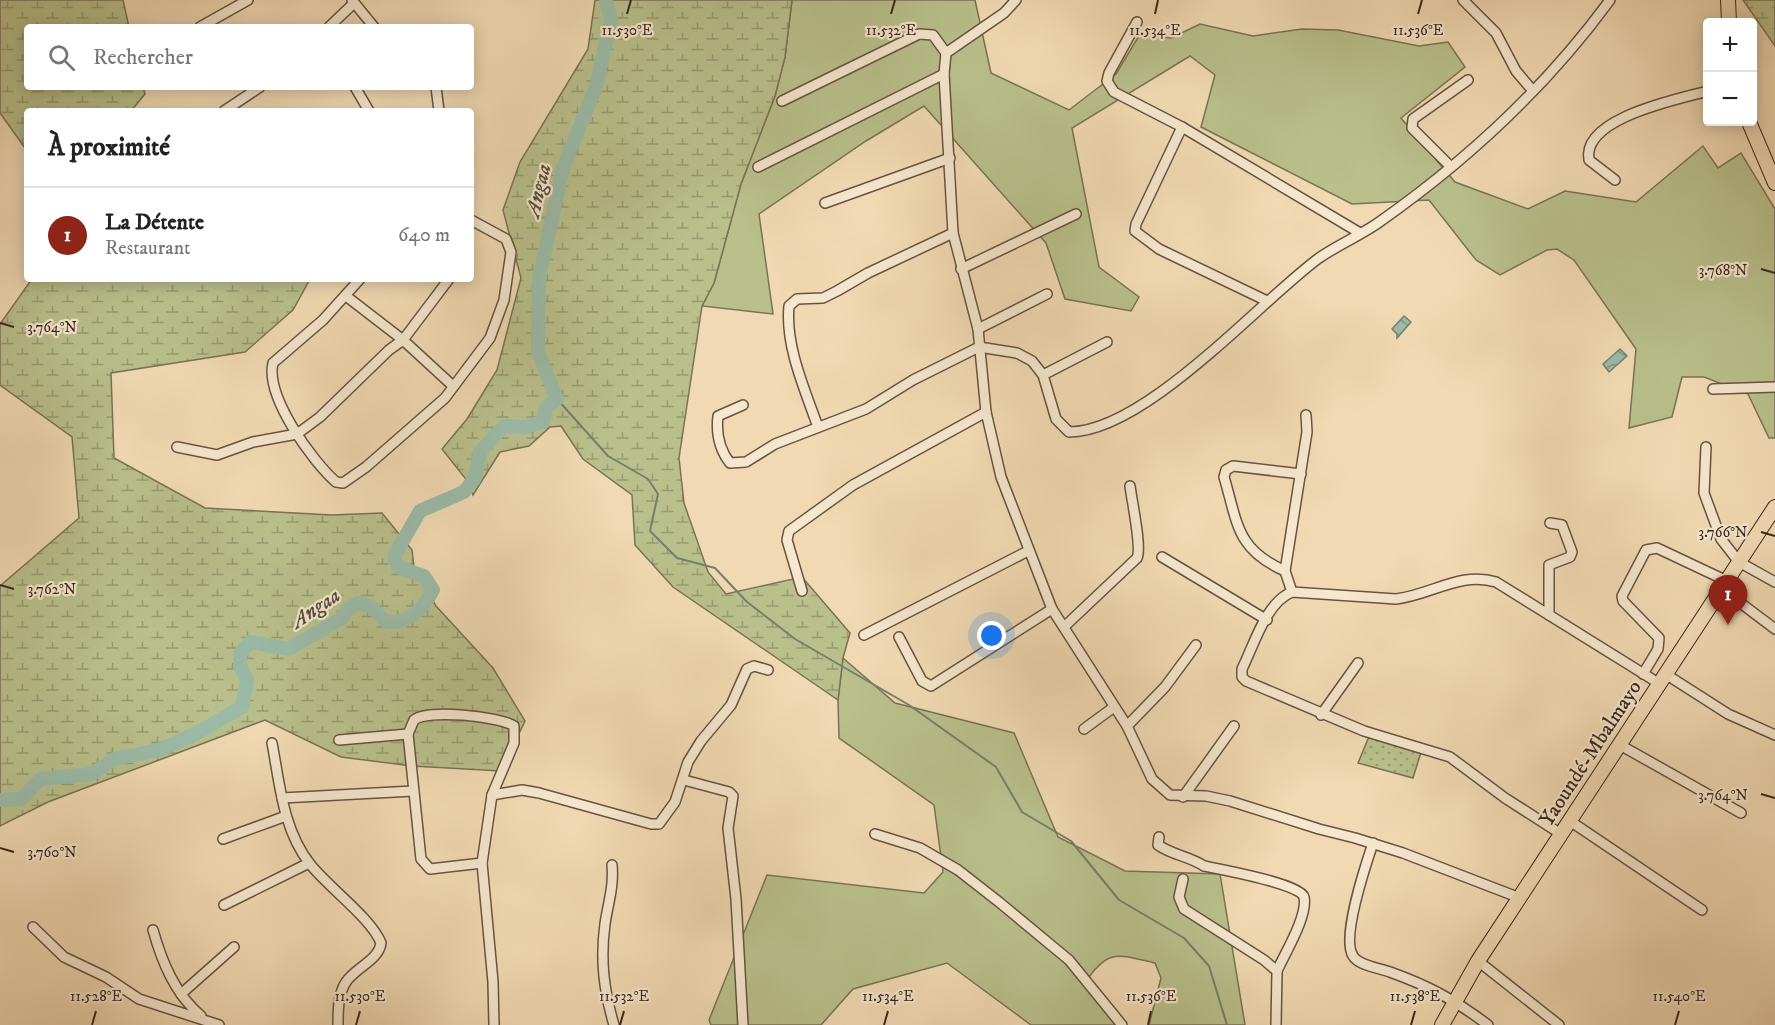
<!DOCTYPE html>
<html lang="fr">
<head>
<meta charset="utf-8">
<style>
  body { margin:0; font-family:"IM FELL DW Pica",serif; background:#f6f6f6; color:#222 }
  .controls { position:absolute; right:18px; top:18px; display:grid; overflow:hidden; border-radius:6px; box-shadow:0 3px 15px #0003 }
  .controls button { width:54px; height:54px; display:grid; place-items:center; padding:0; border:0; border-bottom:2px solid #e0e0e0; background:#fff; color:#222; font:30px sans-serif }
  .you { position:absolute; left:992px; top:636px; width:21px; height:21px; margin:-15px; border:4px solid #fff; border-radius:50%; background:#1a73e8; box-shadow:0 0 0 9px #1a73e833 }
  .badge { display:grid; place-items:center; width:39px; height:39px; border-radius:50%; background:#8f2418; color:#fff; font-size:20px; font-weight:700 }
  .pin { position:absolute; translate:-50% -50px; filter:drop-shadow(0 2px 3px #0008) }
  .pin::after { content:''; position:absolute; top:32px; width:21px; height:18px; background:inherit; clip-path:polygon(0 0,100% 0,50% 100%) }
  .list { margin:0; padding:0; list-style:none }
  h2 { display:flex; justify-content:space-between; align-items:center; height:78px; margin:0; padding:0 24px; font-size:26px }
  h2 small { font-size:20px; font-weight:400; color:#767676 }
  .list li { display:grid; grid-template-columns:39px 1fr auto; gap:18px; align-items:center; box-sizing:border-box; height:96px; padding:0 24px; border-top:2px solid #e0e0e0 }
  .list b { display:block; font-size:22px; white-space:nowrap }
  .list p { margin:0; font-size:20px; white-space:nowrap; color:#767676 }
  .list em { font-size:20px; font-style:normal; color:#767676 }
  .icon { flex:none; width:33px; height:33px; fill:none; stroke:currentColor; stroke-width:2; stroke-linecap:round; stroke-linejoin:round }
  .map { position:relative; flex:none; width:1775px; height:1025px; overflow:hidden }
  .search { position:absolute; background:#fff; box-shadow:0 3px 15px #0003; left:24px; top:24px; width:450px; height:66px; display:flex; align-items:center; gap:15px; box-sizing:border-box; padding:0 21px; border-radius:6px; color:#767676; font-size:22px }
  .panel { position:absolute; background:#fff; box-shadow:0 3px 15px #0003; left:24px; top:108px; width:450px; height:174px; border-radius:6px }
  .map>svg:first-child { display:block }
  .grass { fill:#b9c08c; stroke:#7a7354; stroke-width:1.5 }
  .wetland { fill:url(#wetland-marsh); stroke:#7a7354; stroke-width:1.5 }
  .park { fill:url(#park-dots); stroke:#7a7354; stroke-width:1.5 }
  .water { fill:url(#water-waves); stroke:#747f70; stroke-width:1.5 }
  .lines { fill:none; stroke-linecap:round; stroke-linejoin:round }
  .stream { stroke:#747f70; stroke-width:2 }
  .river { stroke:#9bbba8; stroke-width:14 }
  .minor-casing { stroke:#685342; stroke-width:12 }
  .highway-casing { stroke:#3a261c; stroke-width:16 }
  .minor { stroke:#f6e7ce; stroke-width:9 }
  .highway { stroke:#f1dab3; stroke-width:14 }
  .ticks { fill:none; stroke:#3a261c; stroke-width:2 }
  .labels { text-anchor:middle; stroke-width:4.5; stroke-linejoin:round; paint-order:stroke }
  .street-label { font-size:21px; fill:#3a261c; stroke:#f6e7ce }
  .water-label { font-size:22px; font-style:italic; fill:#524b3f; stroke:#f6e7ce }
  .ticks-label { font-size:15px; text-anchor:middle; fill:#3a261c; stroke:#f6e7ce; stroke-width:4.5; stroke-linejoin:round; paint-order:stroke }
</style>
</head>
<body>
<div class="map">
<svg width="1775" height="1025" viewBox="0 0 1775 1025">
  <defs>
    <pattern id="wetland-marsh" width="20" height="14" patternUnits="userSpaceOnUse" patternTransform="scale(1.5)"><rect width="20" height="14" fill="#b9c08c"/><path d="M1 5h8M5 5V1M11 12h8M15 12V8" fill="none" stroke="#979c72"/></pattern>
    <pattern id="park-dots" width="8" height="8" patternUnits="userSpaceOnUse" patternTransform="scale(1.5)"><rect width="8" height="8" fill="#b9c08c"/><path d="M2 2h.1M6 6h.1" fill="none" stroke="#979c72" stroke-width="1.8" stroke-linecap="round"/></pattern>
    <pattern id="water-waves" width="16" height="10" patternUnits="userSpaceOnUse" patternTransform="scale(1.5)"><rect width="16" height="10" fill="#9bbba8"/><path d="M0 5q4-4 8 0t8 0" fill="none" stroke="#7f9888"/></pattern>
  </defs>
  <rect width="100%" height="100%" fill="#f1dab3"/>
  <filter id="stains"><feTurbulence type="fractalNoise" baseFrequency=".00333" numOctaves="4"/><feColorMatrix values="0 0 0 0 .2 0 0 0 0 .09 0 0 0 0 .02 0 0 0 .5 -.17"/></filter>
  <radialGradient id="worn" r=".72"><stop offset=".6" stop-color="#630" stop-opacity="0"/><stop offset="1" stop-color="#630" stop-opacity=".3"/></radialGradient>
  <g class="grass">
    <path d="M792,0h183l16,73 78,37 47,-36 24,-40 31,4 29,-14 53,12 49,-7 36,1 81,16 29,-4 17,25 -64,51 54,64 73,27 37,-18 71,11 67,-56 15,22 23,-15 34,56v229h-6l-21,-44 -44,-17h-22l-10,40 -43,11 7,-79 -62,-89 -17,-11 -10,1 -47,25 -24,-15 -47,-60 -77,4 -151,-77 14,-52 -25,-19 -118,72 27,139 40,30 -8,14 -66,-12 -19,-56 -122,-137 -58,35 -107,73 14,100 -71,-8 12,-23 27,-99 34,-88 10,-39z"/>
    <path d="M843,658l52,45 119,30 44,104 67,34 95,3 25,151h-96l12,-47 -6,-15c-38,-9 -47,-15 -71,21l33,41h-86l-84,-62 -94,26 -32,36h-110l-2,-5 58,-145 157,18 19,-21 -9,-67 -95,-67 -1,-38z"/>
  </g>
  <g class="wetland">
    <path d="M0,0h123l6,27h-102v60h116l2,7 -14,17h-104v40l-27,-38z"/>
    <path d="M595,0h197l-7,57 -10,39 -34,88 -27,99 -12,23 -23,152 5,45 24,69 18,22 76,-17 48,56 -7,25 -5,42 -165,-113 -38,-42 -3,-50 -49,-36 -22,-33 -11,1 -21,19 -29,6 -27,43 -4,-12 -27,-34 25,-30 30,-49 24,-92 -18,-68 17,-48 68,-113z"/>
    <path d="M1743,0h32v46z"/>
    <path d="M32,279h278l-17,31 -48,42 -134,21 3,85 91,50 127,7 50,-2 30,37 2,17 22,39 57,62 32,53 -24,50 -89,-5 -71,-9 -76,-37 -217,82 -48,24v-240l79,-68 -7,-81 -72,-52v-61z"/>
  </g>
  <path class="park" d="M1372,735l50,14 -9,29 -55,-15 10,-24z"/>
  <g class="water">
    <path d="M1404,316l7,6 -14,16v-4l-5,-5z"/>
    <path d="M1620,349l7,7 -18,16 -6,-8z"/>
  </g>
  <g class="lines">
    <path class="stream" d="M557,399l51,57 40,23 10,15 -8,37 27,27 38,10 32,34 48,37 114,66 87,62 26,45 49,29 48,59 65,38 25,28 18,59"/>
    <path class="river" d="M0,800l21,-1 20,-20 51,-5 22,-15 45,-9 38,-17 45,-26 5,-26 -7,-15v-12l10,-12 39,7 52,-30 7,-10 10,-6 14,4 14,15c22,2 37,-13 47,-32l-9,-14 -26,-9 -4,-11 26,-45 44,-19 11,-14 5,-26 24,-26 21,1 18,-5 3,-14 11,-9 -19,-47 1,-73 24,-111 33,-81 15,-67 -5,-20"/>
    <defs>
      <g id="minor">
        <path d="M352,0l22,27"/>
        <path d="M1016,0l-12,13 -58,40 -2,21 9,159 25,96 8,83 15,65 51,132 75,117 25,53 18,16 36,1 24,5 89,28 36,9 48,15 117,45"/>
        <path d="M1463,0l33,33 20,38 17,20"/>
        <path d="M1137,22l-28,51 -2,8 7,11 68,35 178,106"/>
        <path d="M200,27l48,-27"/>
        <path d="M329,27l24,-23"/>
        <path d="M355,87l14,24"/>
        <path d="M436,87l3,24"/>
        <path d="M782,101l137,-67 14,1 13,18"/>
        <path d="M224,111l36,-24"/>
        <path d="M1182,127l-46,97 -1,7 24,18 108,52"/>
        <path d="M758,167l186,-93"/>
        <path d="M1451,167l-39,-39 1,-9 55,-39"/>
        <path d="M1615,180l-26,-20c-8,-42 90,-61 119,-69"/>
        <path d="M825,203l125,-45"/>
        <path d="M961,269l115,-55"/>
        <path d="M360,279l-37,41 -50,43c-8,33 39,98 63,119l7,1 23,-16 79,-69 45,-60 14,-38 7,-48 -5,-13 -35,-19"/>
        <path d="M346,296l57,44 50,46"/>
        <path d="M978,329l69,-35"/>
        <path d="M1043,375l64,-33"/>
        <path d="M1713,389l62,-2"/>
        <path d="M743,405l-25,11c-2,17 1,33 12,47l16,-1 29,-18 91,-35 47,-29 66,-33 38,6 15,8 11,14 13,44 13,13c76,0 189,-129 250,-174 19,-13 40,-22 59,-35 87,-61 169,-137 232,-223"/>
        <path d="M818,427c-13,-37 -33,-81 -29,-121l8,-7 26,-1 14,-7 31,-18 85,-40"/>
        <path d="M177,447l40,8 36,-13 44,-8 23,-17 69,-67 14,-10 46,-61"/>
        <path d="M1706,447l-2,46 17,46 18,23 36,20"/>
        <path d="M1162,557l105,63"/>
        <path d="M1285,571c-49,-22 -47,-47 -61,-94l2,-7 7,-4 68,8"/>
        <path d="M1722,589l53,40"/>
        <path d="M802,591l-15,-51 2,-9 64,-46 133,-73"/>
        <path d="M1292,592l-7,-21 22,-139 -1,-17"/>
        <path d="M1549,615v-50l21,-8 2,-5 -10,-27 -12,-2"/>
        <path d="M1064,627l73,-69c5,-10 -5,-56 -7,-72"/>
        <path d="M864,635l164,-84"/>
        <path d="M899,637l23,44 9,5 121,-77"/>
        <path d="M1643,674l15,-25 1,-11 -36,-37 -1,-5 24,-46 11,-2 70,33"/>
        <path d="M1667,675l61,39 47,21"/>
        <path d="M1321,715l37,-52"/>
        <path d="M1127,726l38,-39 31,-42"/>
        <path d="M1084,729l30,-22"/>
        <path d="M339,740l69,-6"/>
        <path d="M272,743c8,42 11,87 38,121 18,23 61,54 71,79 -2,17 -26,25 -35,39 -8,12 -8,29 -8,43"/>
        <path d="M1620,745l121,68"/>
        <path d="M684,780l45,12 4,4 -5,32 8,71 7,126"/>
        <path d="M1183,797l51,-71"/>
        <path d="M282,798l131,-7"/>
        <path d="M1570,821l132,89"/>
        <path d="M875,834l45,14 38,22 41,32 70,58 53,65"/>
        <path d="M1561,834l-56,-36 -55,-41 -86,-26 -118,-50 -4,-4v-8c12,-24 24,-67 50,-77l104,7c35,-4 65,-28 100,-17l164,102"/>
        <path d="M1159,837l-1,8c14,10 31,11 46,21 15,3 97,18 100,31 4,19 -19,56 -27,74"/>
        <path d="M223,839l63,-23"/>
        <path d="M1373,843c-7,21 -32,95 -20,113 6,10 27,12 37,16 39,14 65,28 98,53"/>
        <path d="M482,863l-52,6 -9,-10 -13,-125 6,-14c13,-11 85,-4 100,6v17l-22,52"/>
        <path d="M612,865c2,22 -4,38 -7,59 -5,36 -1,67 9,101"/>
        <path d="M1183,879l-4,18 5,12 80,51 13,11 -1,54"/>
        <path d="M224,905l85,-42"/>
        <path d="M33,927l31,30 42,20 33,22 80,26"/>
        <path d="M153,930c9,32 22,64 48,86"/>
        <path d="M1478,961l81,64"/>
        <path d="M181,994l53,-47"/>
        <path d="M494,1025l-1,-43 -11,-119 10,-68 30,-5 17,3 112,31h8l16,-22 13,-40 13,-21 30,-36 16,-36 7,-3 14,4"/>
      </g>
      <g id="highway">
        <path d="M1728,0l1,22"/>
        <path d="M1749,122l26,61"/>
        <path d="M1442,1025l36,-64 297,-454"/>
      </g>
    </defs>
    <use href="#minor" class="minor-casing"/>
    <use href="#highway" class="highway-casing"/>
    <use href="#minor" class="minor"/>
    <use href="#highway" class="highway"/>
  </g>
  <path class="ticks" d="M627,14l4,-14M891,14l4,-14M1155,14l3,-14M1418,14l4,-14M1761,269l14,4M0,323l14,4M1761,532l14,4M0,585l14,4M1761,794l14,4M0,848l14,4M92,1025l4,-14M356,1025l4,-14M620,1025l4,-14M884,1025l4,-14M1148,1025l3,-14M1411,1025l4,-14M1675,1025l4,-14"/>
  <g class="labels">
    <g class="street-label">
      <text transform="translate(1590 753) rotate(-57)" y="7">Yaoundé-Mbalmayo</text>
    </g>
    <g class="water-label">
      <text transform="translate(537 190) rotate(-77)" y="8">Angaa</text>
      <text transform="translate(315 607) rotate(-34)" y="8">Angaa</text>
    </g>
  </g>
  <g class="ticks-label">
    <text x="627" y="35">11.530°E</text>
    <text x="891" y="35">11.532°E</text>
    <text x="1155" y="35">11.534°E</text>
    <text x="1418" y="35">11.536°E</text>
    <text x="1723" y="275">3.768°N</text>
    <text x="52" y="332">3.764°N</text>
    <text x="1723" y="537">3.766°N</text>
    <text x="52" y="594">3.762°N</text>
    <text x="1723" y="800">3.764°N</text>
    <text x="52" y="857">3.760°N</text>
    <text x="96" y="1001">11.528°E</text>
    <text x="360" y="1001">11.530°E</text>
    <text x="624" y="1001">11.532°E</text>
    <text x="888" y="1001">11.534°E</text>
    <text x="1151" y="1001">11.536°E</text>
    <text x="1415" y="1001">11.538°E</text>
    <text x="1679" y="1001">11.540°E</text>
  </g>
  <rect width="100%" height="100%" filter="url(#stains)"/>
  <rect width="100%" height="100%" fill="url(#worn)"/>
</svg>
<div class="controls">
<button>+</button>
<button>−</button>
</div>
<div class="you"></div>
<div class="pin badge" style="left:1728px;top:625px">1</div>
<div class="search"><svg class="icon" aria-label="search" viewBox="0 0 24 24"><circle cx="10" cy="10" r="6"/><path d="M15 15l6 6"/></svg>Rechercher</div>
<section class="panel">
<h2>À proximité<small></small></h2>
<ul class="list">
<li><span class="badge">1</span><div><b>La Détente</b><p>Restaurant</p></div><em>640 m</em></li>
</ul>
</section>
</div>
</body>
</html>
